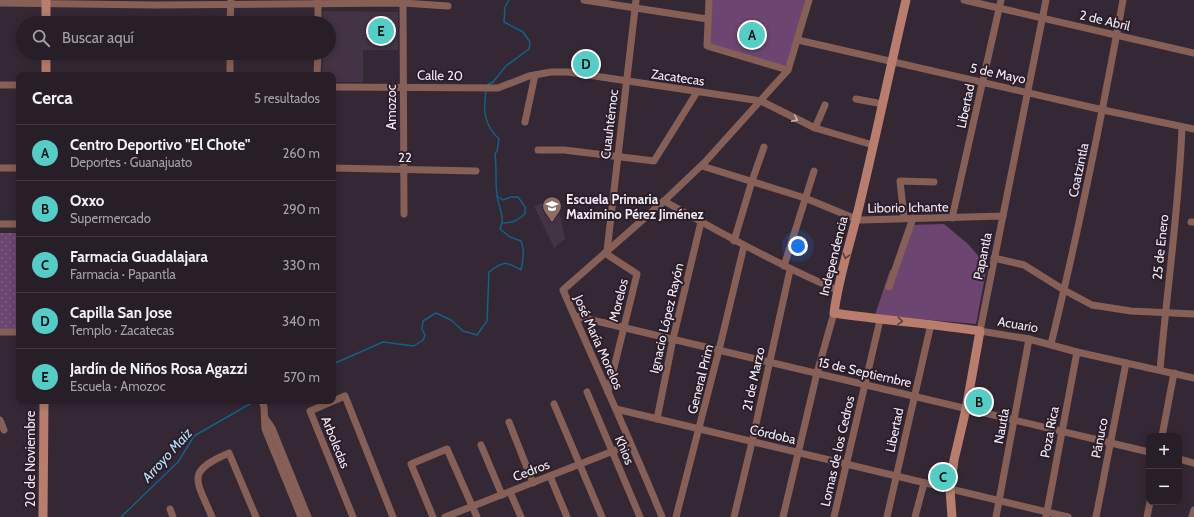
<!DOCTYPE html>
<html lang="es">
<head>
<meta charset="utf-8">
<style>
  body { margin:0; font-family:Cabin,sans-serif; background:#2f2730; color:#f1f3f6 }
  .controls { position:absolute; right:12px; bottom:12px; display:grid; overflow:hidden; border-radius:8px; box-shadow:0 2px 10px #0003 }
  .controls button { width:36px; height:36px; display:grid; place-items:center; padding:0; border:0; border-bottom:1px solid #433c45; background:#271e28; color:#f1f3f6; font:20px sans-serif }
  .you { position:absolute; left:798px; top:246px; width:14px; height:14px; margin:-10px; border:3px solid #fff; border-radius:50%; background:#1a73e8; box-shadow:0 0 0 6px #1a73e833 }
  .badge { display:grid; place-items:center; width:26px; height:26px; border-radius:50%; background:#54cdc6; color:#111; font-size:13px; font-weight:700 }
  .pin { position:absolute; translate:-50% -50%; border:2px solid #fff; box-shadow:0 1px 4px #0006 }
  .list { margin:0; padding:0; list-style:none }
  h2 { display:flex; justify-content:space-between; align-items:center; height:52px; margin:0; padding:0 16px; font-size:17px }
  h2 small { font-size:13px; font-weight:400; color:#a4a2a8 }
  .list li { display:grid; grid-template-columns:26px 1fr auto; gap:12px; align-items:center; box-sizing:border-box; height:56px; padding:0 16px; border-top:1px solid #433c45 }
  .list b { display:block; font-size:15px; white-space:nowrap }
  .list p { margin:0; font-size:13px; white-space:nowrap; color:#a4a2a8 }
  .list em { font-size:13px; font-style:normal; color:#a4a2a8 }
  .icon { flex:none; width:22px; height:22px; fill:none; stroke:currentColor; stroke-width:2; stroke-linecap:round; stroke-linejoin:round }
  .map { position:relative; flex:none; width:1194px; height:517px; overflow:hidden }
  .search { position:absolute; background:#271e28; box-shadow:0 2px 10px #0003; left:16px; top:16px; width:320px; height:44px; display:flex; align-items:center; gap:10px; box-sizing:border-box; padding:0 14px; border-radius:22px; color:#a4a2a8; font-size:15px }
  .panel { position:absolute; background:#271e28; box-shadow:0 2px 10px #0003; left:16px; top:72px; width:320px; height:332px; border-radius:8px }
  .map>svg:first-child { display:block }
  .built { fill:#433344 }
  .park { fill:url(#park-dots) }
  .garden { fill:#6c4670 }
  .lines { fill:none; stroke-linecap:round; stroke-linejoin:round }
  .stream { stroke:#136185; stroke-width:1.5 }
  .street { stroke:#866057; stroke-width:7 }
  .secondary { stroke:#b87d6d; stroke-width:9 }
  .oneway { stroke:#c8b4b5 }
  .oneway2 { stroke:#5c3f42 }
  .labels { text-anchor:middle; stroke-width:4; stroke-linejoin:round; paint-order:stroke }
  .street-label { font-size:13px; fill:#f4ecf4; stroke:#2a1e2b }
  .poi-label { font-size:13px; font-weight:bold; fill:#f4ecf4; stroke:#2a1e2b; text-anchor:start }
  .water-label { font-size:14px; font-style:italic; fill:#b6e1fb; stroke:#2a1e2b }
</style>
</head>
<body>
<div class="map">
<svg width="1194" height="517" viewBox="0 0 1194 517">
  <defs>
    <pattern id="park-dots" width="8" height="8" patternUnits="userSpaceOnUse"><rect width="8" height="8" fill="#6c4670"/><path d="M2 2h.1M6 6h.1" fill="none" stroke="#826185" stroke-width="1.8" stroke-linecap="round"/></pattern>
  </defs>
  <rect width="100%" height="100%" fill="#342835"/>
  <g class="built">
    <path d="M323,11l75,1v38h-35v32h-30v-7h-11l1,-22h6v-30h-6z"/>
    <path d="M557,199l8,40 -11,9 -20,-42z"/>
  </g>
  <rect class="park" x="0" y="233" width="19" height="98"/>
  <g class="garden">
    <path d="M712,0h95l-22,68 -77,-22z"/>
    <path d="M944,224l24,20 19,22 -11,58 -101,-9 15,-45 5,1 16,-46z"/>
  </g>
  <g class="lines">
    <g class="stream">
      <path d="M487,85l6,-3 13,-16 23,-17 1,-7 -7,-10 -19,-10 1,-15 4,-7"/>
      <path d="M497,196l6,4 8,-3h7l7,10v7c-7,6 -12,9 -22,9"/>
      <path d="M333,364l50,-22 31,4 9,-6 2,-5 -3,-6 1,-8 13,-8 15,7 12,11 14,4 10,-14 2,-49c14,-11 17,-11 32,-2 2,-11 4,-19 0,-29l-11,-4 -10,-8c6,-12 -2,-22 -3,-34 -2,-14 0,-27 -2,-41l2,-3 2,-12c-15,-14 -16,-29 -13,-48"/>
      <path d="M121,517l57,-55 16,-26 61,-35"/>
    </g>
    <g class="street">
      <path d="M403,0l1,214"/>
      <path d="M584,0l123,19"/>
      <path d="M709,0l-2,46 81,24"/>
      <path d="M964,0l230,53"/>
      <path d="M1046,0l-66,331 49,8 48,13 117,26"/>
      <path d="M0,3l156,2 247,-2 45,3"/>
      <path d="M230,23l1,-23"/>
      <path d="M318,23v-23"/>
      <path d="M798,40l305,70 91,19"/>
      <path d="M230,75v-22"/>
      <path d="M317,75l1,-22"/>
      <path d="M0,85h19"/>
      <path d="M333,87l165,1 31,-12 22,-4h17l193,29 54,27 58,17"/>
      <path d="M856,99l27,5"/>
      <path d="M525,122l10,-47"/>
      <path d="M815,128l10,-23"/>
      <path d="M538,150h26l90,11 43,-69"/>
      <path d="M702,166l103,32 51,21 5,1 142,-4"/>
      <path d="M0,168h19"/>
      <path d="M333,168l143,3"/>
      <path d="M664,201c57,32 113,63 173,89"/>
      <path d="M904,218l-4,-37 34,1"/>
      <path d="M952,218l49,-218"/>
      <path d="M1191,222h3"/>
      <path d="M0,224h19"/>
      <path d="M734,241l18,-60 12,-34"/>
      <path d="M607,251l29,-251"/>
      <path d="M605,253l32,21 -29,118"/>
      <path d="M994,258l30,7 40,25 28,15 39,6 63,3"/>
      <path d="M784,266l30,-95"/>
      <path d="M889,287l24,-69"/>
      <path d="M575,316l574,136"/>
      <path d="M0,332h19"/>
      <path d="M1051,344c28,-114 51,-229 72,-344"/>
      <path d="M1160,370c7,-81 19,-162 22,-243"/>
      <path d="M587,392l53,125"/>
      <path d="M262,401l2,6 1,22 36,88"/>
      <path d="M554,404l48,113"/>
      <path d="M616,409l452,108"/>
      <path d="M265,418l7,10 36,89"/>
      <path d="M657,419l16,-80 28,-117"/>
      <path d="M0,420l4,10"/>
      <path d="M509,422l24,61"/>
      <path d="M1162,436l12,-63"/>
      <path d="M481,445l21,50"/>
      <path d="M1179,459l15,4"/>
      <path d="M550,476l17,41"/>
      <path d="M510,492l11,25"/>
      <path d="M170,509l3,8"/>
      <path d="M212,517c-16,-38 -27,-45 17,-64l27,64"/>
      <path d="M353,517l-43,-106 35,-15 48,121"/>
      <path d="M433,517l-22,-53 36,-15 30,68"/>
      <path d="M445,517l181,-71"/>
      <path d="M662,517c-31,-76 -66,-151 -99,-227l101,-89 41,-39 83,-92 21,-70"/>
      <path d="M676,517l43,-167 25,-104"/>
      <path d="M734,517l18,-75 38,-172"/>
      <path d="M783,517l34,-144 17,-60"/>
      <path d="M834,517l46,-197"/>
      <path d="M887,517l44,-193"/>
      <path d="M915,517l9,-34"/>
      <path d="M996,517l33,-178"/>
      <path d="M1046,517l31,-165"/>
      <path d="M1096,517l30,-154"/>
      <path d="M1147,517l3,-15"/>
      <path d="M1192,517l2,-7"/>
    </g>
    <g class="secondary">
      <path d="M906,0c-17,73 -32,146 -50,219 -8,31 -18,62 -22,94 48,7 97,11 146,18l-14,78 -12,51 -4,29 2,28"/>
      <path d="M46,23v-23"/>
      <path d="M46,75v-22"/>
      <path d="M43,517l1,-116"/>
    </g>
  </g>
  <defs><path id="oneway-chevron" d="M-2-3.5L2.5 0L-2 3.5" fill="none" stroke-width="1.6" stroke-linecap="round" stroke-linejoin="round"/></defs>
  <use class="oneway" href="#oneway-chevron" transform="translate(795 119) rotate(26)"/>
  <g class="oneway2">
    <use href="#oneway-chevron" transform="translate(846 256) rotate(105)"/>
    <use href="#oneway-chevron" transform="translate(900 321) rotate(5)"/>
  </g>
  <defs>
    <symbol id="school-pin" viewBox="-11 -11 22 30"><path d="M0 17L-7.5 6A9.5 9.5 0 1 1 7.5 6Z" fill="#8d6e63" stroke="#2a1e2b"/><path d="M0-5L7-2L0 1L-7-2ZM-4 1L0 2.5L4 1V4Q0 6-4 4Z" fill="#fff"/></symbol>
  </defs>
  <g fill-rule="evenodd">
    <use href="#school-pin" x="541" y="195" width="22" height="30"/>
  </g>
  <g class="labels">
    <g class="street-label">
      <text transform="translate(1105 20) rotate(13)" y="5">2 de Abril</text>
      <text transform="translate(998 73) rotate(12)" y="5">5 de Mayo</text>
      <text transform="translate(440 75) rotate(1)" y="5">Calle 20</text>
      <text transform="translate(678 77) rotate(8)" y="5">Zacatecas</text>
      <text transform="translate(965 106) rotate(-78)" y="5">Libertad</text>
      <text transform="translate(391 107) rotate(-90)" y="5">Amozoc</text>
      <text transform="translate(609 124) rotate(-83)" y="5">Cuauhtémoc</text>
      <text transform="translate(405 157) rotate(1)" y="5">22</text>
      <text transform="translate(1078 170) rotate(-78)" y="5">Coatzintla</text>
      <text transform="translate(908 207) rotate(-1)" y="5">Liborio Ichante</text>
      <text transform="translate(1160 247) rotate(-84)" y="5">25 de Enero</text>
      <text transform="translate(833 256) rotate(-76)" y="5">Independencia</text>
      <text transform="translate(982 256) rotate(-78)" y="5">Papantla</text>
      <text transform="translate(618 300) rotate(-76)" y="5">Morelos</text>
      <text transform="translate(666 318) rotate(-77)" y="5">Ignacio López Rayón</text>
      <text transform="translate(1018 324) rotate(10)" y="5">Acuario</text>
      <text transform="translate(599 342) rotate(66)" y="5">José María Morelos</text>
      <text transform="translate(865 372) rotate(13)" y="5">15 de Septiembre</text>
      <text transform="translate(700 379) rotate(-76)" y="5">General Prim</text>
      <text transform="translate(753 379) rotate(-78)" y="5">21 de Marzo</text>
      <text transform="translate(1001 426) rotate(-80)" y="5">Nautla</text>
      <text transform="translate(894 430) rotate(-78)" y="5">Libertad</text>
      <text transform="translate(1049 432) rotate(-79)" y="5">Poza Rica</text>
      <text transform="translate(773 434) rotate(13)" y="5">Córdoba</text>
      <text transform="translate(1099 438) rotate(-79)" y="5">Pánuco</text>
      <text transform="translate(336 442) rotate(68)" y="5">Arboledas</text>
      <text transform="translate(625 450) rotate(67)" y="5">Khios</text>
      <text transform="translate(837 451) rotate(-77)" y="5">Lomas de los Cedros</text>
      <text transform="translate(30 459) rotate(-90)" y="5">20 de Noviembre</text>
      <text transform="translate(531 470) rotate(-21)" y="5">Cedros</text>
    </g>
    <g class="poi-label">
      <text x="566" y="204">Escuela Primaria<tspan x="566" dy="15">Maximino Pérez Jiménez</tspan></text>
    </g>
    <g class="water-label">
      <text transform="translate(167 455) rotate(-48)" y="5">Arroyo Maiz</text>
    </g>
  </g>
</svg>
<div class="controls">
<button>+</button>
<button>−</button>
</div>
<div class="you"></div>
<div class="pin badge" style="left:752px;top:35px">A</div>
<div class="pin badge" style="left:979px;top:402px">B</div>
<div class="pin badge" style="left:943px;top:477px">C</div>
<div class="pin badge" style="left:586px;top:64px">D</div>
<div class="pin badge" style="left:381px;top:31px">E</div>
<div class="search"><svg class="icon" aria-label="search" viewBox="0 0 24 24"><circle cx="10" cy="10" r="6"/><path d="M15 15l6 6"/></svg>Buscar aquí</div>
<section class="panel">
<h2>Cerca<small>5 resultados</small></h2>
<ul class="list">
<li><span class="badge">A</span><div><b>Centro Deportivo &quot;El Chote&quot;</b><p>Deportes · Guanajuato</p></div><em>260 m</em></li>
<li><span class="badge">B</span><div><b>Oxxo</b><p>Supermercado</p></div><em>290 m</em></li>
<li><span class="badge">C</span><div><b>Farmacia Guadalajara</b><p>Farmacia · Papantla</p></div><em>330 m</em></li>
<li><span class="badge">D</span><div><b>Capilla San Jose</b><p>Templo · Zacatecas</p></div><em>340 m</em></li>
<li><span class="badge">E</span><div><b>Jardín de Niños Rosa Agazzi</b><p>Escuela · Amozoc</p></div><em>570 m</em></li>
</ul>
</section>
</div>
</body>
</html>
